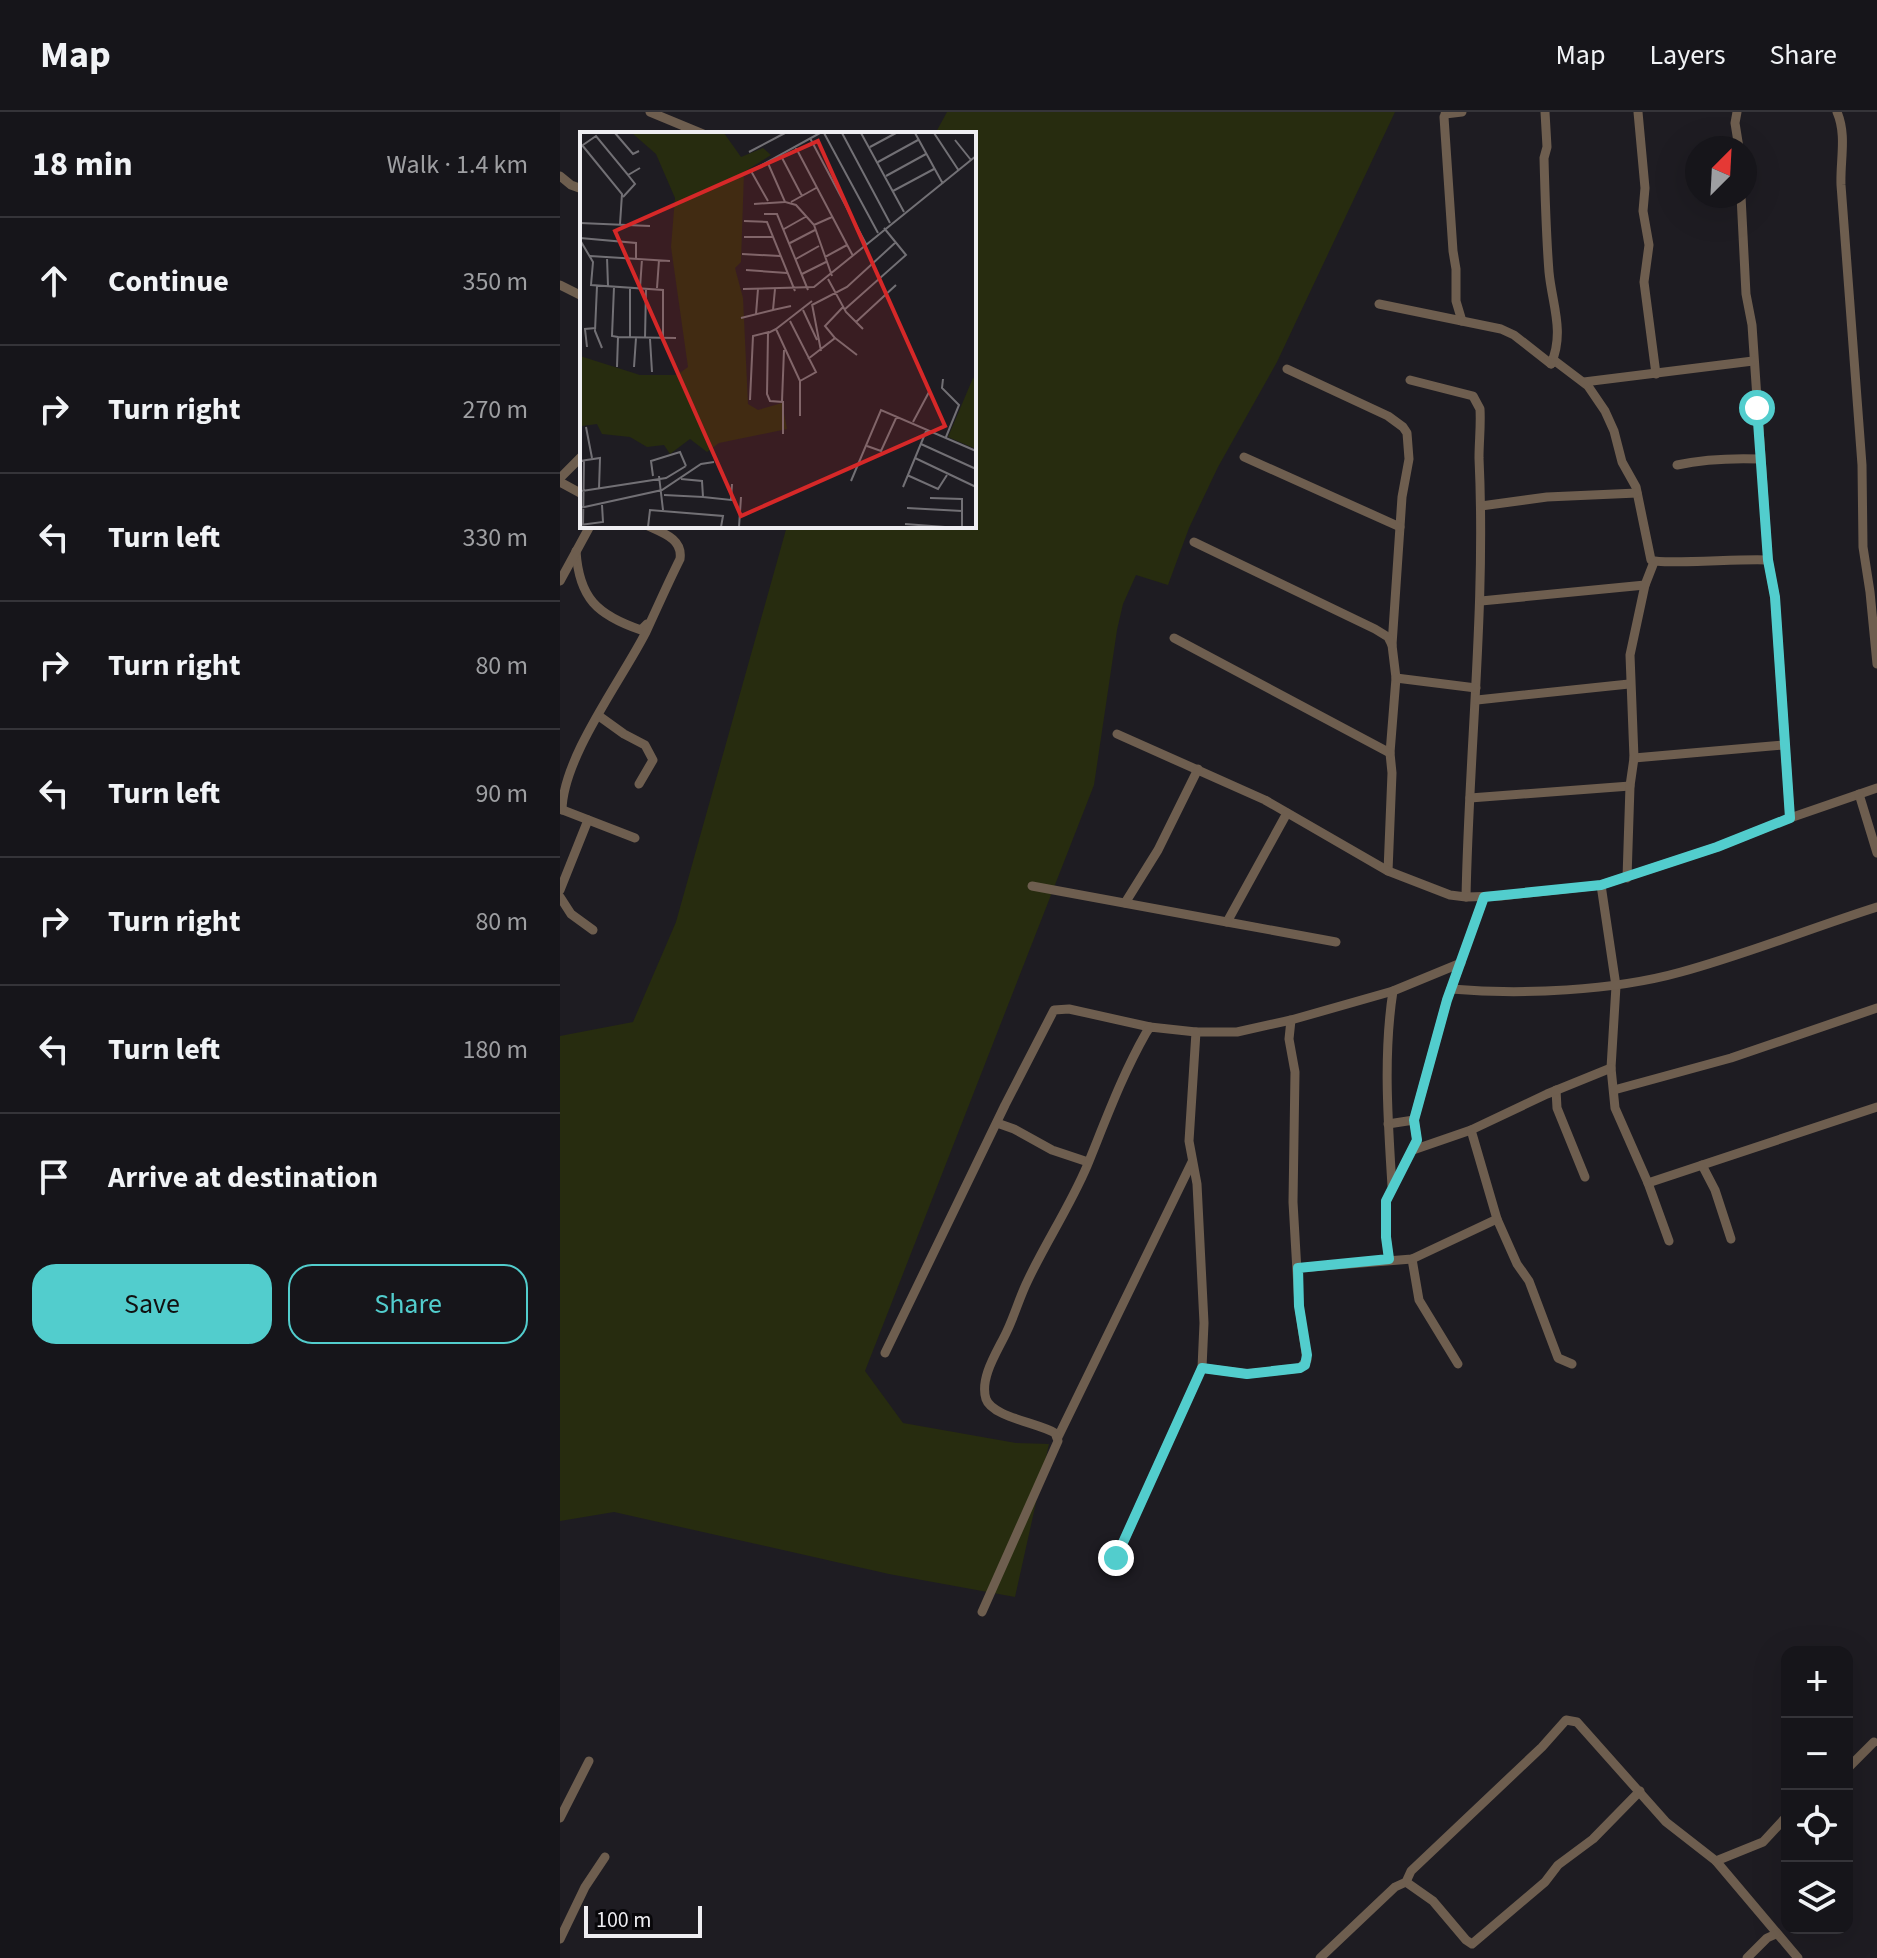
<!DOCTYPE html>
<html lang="en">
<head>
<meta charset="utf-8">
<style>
  body { margin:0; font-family:"Source Sans 3",sans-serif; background:#232227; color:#f1f3f6 }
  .controls { position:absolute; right:24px; bottom:24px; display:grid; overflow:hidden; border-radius:16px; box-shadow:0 8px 32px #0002 }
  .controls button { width:72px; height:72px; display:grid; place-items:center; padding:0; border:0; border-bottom:2px solid #353439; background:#16151a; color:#f1f3f6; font:40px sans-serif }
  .compass { position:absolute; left:1125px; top:24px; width:72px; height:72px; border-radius:50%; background:#16151a; box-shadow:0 8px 32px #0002; rotate:24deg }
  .scale { position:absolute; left:24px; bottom:20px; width:118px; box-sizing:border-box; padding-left:8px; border:4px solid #efeef2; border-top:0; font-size:22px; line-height:28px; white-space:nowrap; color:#efeef2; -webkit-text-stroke:6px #08070a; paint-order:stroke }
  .stop { position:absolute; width:24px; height:24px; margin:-18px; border:6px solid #52cdcd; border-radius:50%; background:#fff }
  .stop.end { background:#52cdcd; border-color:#fff; box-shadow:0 2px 8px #0008 }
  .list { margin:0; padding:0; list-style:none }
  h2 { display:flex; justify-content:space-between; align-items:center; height:104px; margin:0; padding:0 32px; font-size:34px }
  h2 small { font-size:26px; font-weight:400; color:#9e9fa2 }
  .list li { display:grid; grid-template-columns:52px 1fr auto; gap:24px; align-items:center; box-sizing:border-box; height:128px; padding:0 32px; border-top:2px solid #353439 }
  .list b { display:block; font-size:30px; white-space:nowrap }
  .list em { font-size:26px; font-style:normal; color:#9e9fa2 }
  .actions { display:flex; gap:16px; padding:24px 32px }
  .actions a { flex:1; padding:18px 0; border:2px solid #52cdcd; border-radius:24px; text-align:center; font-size:28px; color:#52cdcd }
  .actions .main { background:#52cdcd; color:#111 }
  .icon { flex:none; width:44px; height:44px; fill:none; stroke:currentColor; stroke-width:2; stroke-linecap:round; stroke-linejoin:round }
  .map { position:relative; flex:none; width:1317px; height:1846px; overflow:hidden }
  header { display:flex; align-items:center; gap:48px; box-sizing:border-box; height:112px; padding:0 40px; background:#16151a; border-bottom:2px solid #353439 }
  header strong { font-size:38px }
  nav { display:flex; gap:44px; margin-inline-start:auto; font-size:28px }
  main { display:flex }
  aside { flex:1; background:#16151a }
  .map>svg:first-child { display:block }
  .green { fill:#272c0f }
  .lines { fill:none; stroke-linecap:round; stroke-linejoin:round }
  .street { stroke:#6e5e4f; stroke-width:9 }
  .route { stroke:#52cdcd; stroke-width:10 }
  .inset-road { fill:none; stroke:#727075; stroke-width:2 }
  .view { fill:#d62828; fill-opacity:0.15; stroke:#d62828; stroke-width:4 }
  .inset-edge { fill:none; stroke:#efeef2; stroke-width:4 }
</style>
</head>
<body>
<header>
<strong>Map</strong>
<nav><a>Map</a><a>Layers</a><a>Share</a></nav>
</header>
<main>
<aside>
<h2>18 min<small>Walk · 1.4 km</small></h2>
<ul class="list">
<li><svg class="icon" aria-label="ahead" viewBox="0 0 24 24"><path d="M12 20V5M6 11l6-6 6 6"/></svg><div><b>Continue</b></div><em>350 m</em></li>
<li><svg class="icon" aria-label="right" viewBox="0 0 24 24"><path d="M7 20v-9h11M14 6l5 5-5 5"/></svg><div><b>Turn right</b></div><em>270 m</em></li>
<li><svg class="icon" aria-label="left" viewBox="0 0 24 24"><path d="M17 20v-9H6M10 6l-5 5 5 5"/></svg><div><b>Turn left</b></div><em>330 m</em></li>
<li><svg class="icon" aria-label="right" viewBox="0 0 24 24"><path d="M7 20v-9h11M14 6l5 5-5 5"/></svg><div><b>Turn right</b></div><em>80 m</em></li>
<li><svg class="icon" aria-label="left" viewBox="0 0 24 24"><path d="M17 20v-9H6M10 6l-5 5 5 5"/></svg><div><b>Turn left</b></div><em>90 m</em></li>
<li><svg class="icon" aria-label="right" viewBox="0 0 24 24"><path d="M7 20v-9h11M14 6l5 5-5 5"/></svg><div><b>Turn right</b></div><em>80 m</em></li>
<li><svg class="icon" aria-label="left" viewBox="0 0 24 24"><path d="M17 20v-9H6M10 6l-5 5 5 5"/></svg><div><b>Turn left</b></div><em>180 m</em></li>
<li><svg class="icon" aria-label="arrive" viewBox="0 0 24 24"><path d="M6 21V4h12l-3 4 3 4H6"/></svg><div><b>Arrive at destination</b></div></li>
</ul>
<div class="actions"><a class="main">Save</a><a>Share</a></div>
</aside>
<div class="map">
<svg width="1317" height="1846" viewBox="0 0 1317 1846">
  <rect width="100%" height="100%" fill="#1e1c22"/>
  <path class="green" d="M387,0h448l-118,250 -59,105 -29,61 -21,57 -32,-10 -13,29 -6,26 -23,155 -229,586 38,52 113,20 33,1 -34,153 -126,-23 -275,-62 -54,9v-485l73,-14 43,-100 111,-396h187v-392h-39z"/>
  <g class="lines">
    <g class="street">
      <path d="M90,0l53,22"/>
      <path d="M985,0l2,35 -3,11c1,38 2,76 5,114 3,32 16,60 2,92l4,-3 33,25 17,25 9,20 8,31 14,25 15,73c10,5 95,-2 117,0"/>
      <path d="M1078,0l7,76 -2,23 6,34 -5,37 12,92"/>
      <path d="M1177,0l-2,11 4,25"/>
      <path d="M1277,0c10,23 3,48 4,73l21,280 1,82 7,45 7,72"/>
      <path d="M885,2l17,-2"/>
      <path d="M884,5l9,134 3,18v32l6,20"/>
      <path d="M0,64l11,9 11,4"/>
      <path d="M1181,84l5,98 6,31 16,235 7,37 15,221"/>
      <path d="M0,173l22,11"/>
      <path d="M819,192l122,25 13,6 37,29"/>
      <path d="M727,257l101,47 15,11 4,6 2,26 -7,38 -10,148 4,33 -6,75 2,20 -4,98"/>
      <path d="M850,268l63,16 7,13c1,17 -1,32 -1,49 7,148 -10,291 -13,439"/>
      <path d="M1024,270l169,-21"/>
      <path d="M684,345l156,70"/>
      <path d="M1117,353c28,-6 55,-7 83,-6"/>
      <path d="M0,366l22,-22"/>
      <path d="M0,370l22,12"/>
      <path d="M921,394l66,-9 90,-4"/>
      <path d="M634,430l181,87 13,8 4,8"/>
      <path d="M16,439c3,47 21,64 65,79l6,-6"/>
      <path d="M0,469l30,-55"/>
      <path d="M921,489l164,-16"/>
      <path d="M614,526l216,115"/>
      <path d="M836,566l80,10"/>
      <path d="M917,588l152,-16"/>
      <path d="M39,604l25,18 21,11 8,15 -14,24"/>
      <path d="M557,622l148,66 123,71 62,24 16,2 35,-1 100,-11 116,-38 73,-29 87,-30"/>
      <path d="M1074,646l149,-13"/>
      <path d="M1299,682l18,59"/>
      <path d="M910,686l160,-12"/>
      <path d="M0,697l75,29"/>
      <path d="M2,698c1,-53 59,-129 84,-178 11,-24 22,-49 34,-73 3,-20 -17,-26 -32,-33"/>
      <path d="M727,701l-60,109 109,20"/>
      <path d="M1067,766l3,-92 4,-28 -4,-103 15,-70 9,-23"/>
      <path d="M1041,773l15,101 -5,82 4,40 33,75 21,58"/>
      <path d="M472,774l195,36"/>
      <path d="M0,778l28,-70"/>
      <path d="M0,785l11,17 22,16"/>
      <path d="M565,791l33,-53 40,-81"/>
      <path d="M891,877c70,6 162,2 230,-17 66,-18 130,-44 196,-65"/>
      <path d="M996,978l1,18 28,69"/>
      <path d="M1054,978l117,-32 146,-50"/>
      <path d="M437,1011l17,6 38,21 36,12"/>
      <path d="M828,1012l26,-4"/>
      <path d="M853,1038l58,-20"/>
      <path d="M1142,1053l13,25 16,49"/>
      <path d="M1088,1071l229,-76"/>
      <path d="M832,1074c-4,-65 -9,-131 1,-195"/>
      <path d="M937,1107l20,45 12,17 29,77 14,6"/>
      <path d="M829,1147l-3,-22v-36l31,-61 -3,-20 33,-120 37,-103"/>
      <path d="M852,1147l7,41 39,64"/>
      <path d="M738,1156l114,-9 85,-40 -26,-89 76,-36 64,-26"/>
      <path d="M325,1241l120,-248 49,-95 15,-1 81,18"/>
      <path d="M642,1256l45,6 53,-6 7,-8 -8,-54 -6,-104 2,-130 -6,-33 2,-19"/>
      <path d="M498,1325l134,-275"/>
      <path d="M556,1446l86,-190 2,-45 -7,-139 -8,-43 7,-109h41l54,-12 102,-29 68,-28"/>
      <path d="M422,1500l76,-171 -3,-8c-16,-10 -63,-16 -69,-34 -7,-22 13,-50 21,-68 8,-17 13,-35 21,-51 18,-38 42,-74 59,-114 18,-44 35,-91 59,-133l4,-6 46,5"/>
      <path d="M1287,1657l27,-27"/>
      <path d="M0,1706l29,-57"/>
      <path d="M1156,1749l47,-19 24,-26"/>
      <path d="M846,1770l27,19 33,39 6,4 73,-62 13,-17 35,-26 47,-48"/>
      <path d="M0,1827l25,-52 20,-30"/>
      <path d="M760,1846l75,-71 11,-5 5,-11 131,-124 24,-27 11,2 89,100 50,39 82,97"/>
      <path d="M1187,1846l20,-20 9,-4"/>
    </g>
  </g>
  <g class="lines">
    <path class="route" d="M556,1446l86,-190 45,6 53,-6 5,-3 2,-10 -8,-49 -1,-38 91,-9 -3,-22v-36l31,-61 -3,-20 33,-120 37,-103 117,-12 116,-38 73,-29 -15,-221 -7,-37 -11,-152"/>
  </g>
  <g transform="translate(20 20)">
    <rect width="396" height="396" fill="#1e1c22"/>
    <path d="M52,1h92l17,24 22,-9 8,7 -27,17 -3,90 -6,6 8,30 5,106 10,6 24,-7 5,26 -68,14 -12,9 -17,-13 -20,15 -6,-9 -17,2 -17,-10 -28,-3 -5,-10 -15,2 -2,8v-78l60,19h37l11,-8 -17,-120 4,-49 -19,-44zM393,246l3,1v70l-28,-12z" fill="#272c0f"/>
    <path class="inset-road" d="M35,1l18,21 6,-3M244,1l54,100M262,1l48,90M281,1l43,79M335,1l28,51M354,1l25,38M230,6l56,106M375,8l16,20M2,13l40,49 -2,30M215,14l58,110M0,15l16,-11 32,39 12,-7M290,15l26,-14M169,20l36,-19M200,22l22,42M187,29l18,41 11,3 18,20 18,-8M298,30l40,-22M171,39l69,-38M171,39l17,30M306,44l40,-22M313,59l41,-22M43,65l12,-13 -7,-9M211,70l25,-14M174,72l31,-2M184,82h13l31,76M164,89l23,1 28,69M0,91l70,3M234,93l18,51M204,97l23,-13M164,105h29M0,106l56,5v15M0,108l13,22 -2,23 72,5v49M210,111l25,-13M162,122l38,2M10,124l80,5M27,125l1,29M245,125l22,-12M216,127l23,-13M166,138l41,3M222,142l24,-12M248,147l18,33 17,17M17,154l-2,45 7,17M34,155l-2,49 6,1M60,156l2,-29M77,156l2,-28M163,157l71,-2 162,-131M195,157l-2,21 18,-4M232,172l9,47M232,173l35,-18 49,-45M223,178l14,30M264,178l62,-55 -22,-27M176,182l2,-25M161,186l32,-8M210,189l26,51 -16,9M276,190l40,-37M196,197l-8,4 -1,61 3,7 13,1v32M50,205v-49M65,206l1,-49M255,206l22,17M70,207l2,33M7,215l-2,-18 11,-1M228,227l27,-21 -10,-12 18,-19M37,235l1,-30 58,1M54,235l2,-29M363,247l-1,9 17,17 -13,32M170,268l3,-64 16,-4M202,269l2,-51M220,284v-35l-24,-52 36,-28M333,290l16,-30M6,295l6,31M341,312l55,25M287,314l14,5 16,-35M335,326l61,29M0,329l20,-3 -1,31M327,343l31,14 9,-14M73,344l-2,-15 29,-9 6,14M79,344l4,34M271,349l30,-71 95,41M323,355l24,-58M2,359l84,-13 20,-12M84,363l39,2 -1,-16 -21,-2M123,365l28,3 1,-16M350,366l32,1v28M0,376l82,-18 39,-26 13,-2M327,376l55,3M325,392l40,3M0,393l23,-3 -1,-17M3,395l1,-67M68,395l2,-17 73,6 -2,11M159,395l2,-30"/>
    <path class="view" d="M238,9l127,285 -204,90 -126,-285z"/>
    <rect width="396" height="396" class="inset-edge"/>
  </g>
</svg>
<div class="controls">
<button>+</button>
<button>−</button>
<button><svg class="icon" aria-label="locate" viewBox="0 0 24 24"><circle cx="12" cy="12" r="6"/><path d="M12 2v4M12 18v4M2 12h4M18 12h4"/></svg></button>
<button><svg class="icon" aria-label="layers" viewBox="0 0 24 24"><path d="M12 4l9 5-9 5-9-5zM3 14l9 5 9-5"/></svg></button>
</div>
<svg class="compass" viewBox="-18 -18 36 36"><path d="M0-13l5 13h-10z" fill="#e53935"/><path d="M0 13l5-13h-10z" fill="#9e9fa2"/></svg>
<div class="scale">100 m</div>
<div class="stop" style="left:1197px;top:296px"></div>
<div class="stop end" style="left:556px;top:1446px"></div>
</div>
</main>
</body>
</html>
